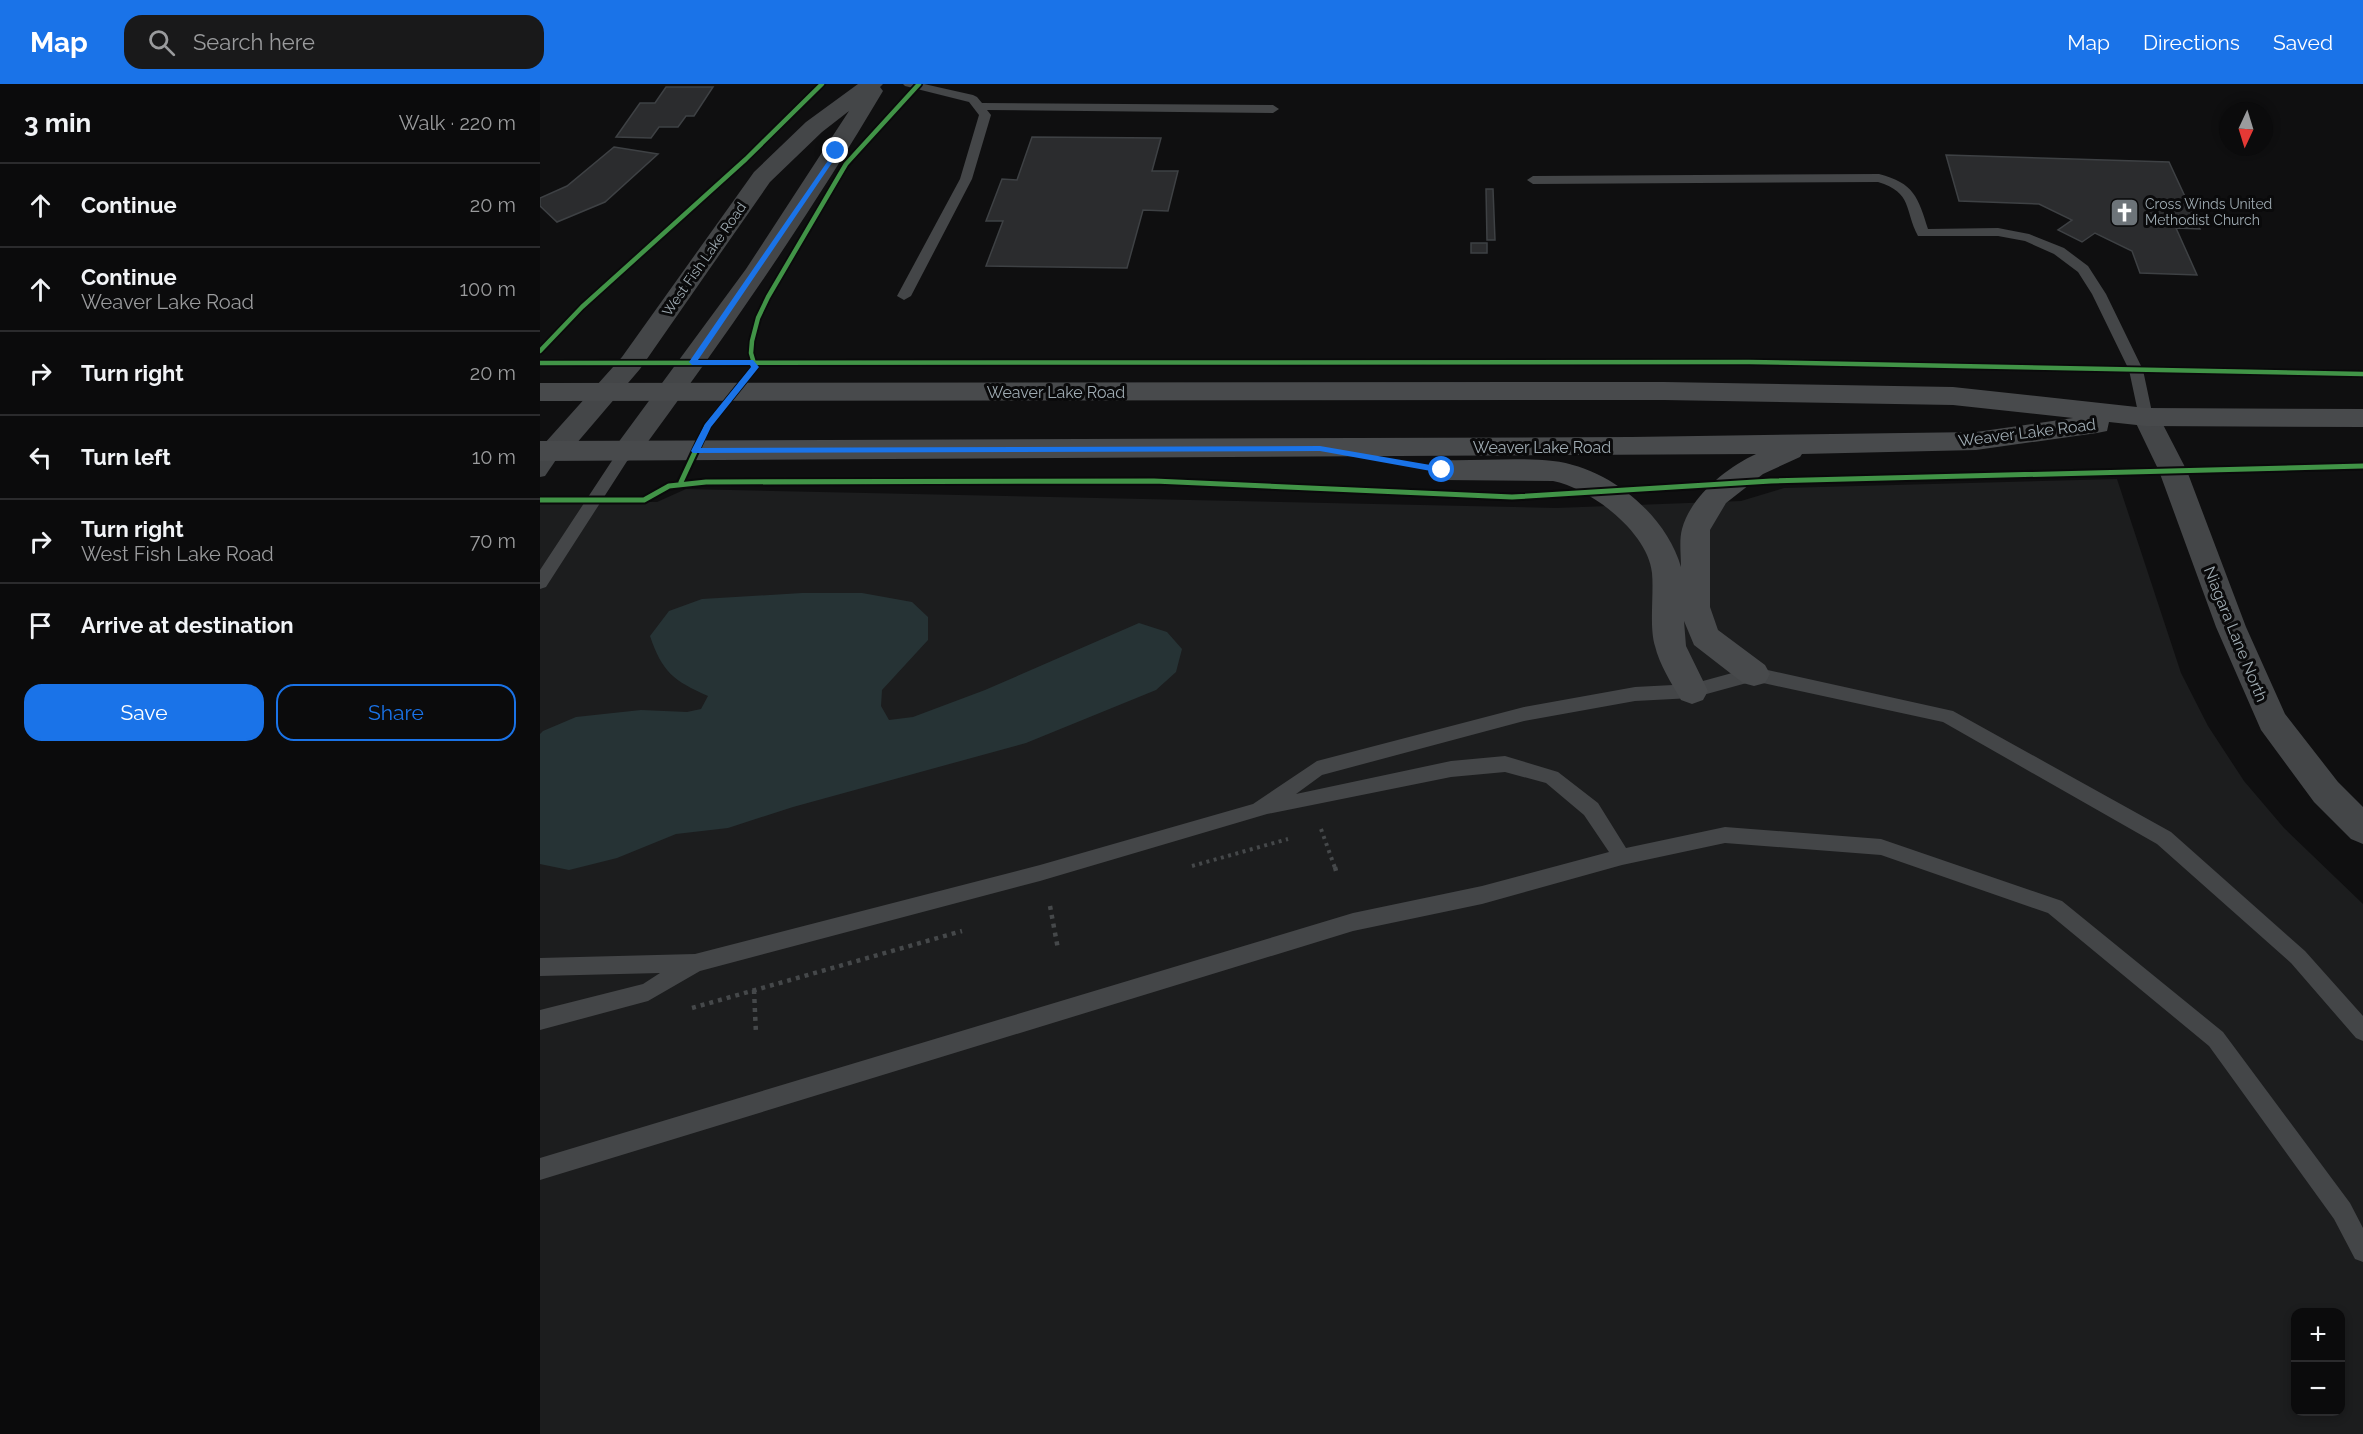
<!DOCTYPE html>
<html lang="en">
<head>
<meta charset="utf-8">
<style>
  body { margin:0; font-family:Raleway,sans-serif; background:#19191a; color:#f1f3f6 }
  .controls { position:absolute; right:18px; bottom:18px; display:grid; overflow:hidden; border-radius:12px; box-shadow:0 3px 9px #0003 }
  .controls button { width:54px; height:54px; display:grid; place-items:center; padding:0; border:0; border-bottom:2px solid #2b2b2d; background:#0b0b0c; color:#f1f3f6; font:30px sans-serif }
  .compass { position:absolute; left:1679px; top:18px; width:54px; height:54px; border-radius:50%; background:#0b0b0c; box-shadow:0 3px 9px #0003; rotate:184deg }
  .stop { position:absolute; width:18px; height:18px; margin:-14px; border:4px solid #1a73e8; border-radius:50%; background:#fff }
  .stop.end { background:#1a73e8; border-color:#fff; box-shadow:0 2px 6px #0008 }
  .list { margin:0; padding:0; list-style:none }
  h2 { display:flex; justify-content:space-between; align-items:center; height:78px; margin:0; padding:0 24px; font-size:26px }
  h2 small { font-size:20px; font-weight:400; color:#9a9b9d }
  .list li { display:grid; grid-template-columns:39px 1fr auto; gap:18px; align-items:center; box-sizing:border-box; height:84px; padding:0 24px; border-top:2px solid #2b2b2d }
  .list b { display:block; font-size:22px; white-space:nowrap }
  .list p { margin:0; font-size:20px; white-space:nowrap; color:#9a9b9d }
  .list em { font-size:20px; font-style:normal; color:#9a9b9d }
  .actions { display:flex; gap:12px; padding:18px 24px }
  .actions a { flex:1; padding:14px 0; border:2px solid #1a73e8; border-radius:18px; text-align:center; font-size:21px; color:#1a73e8 }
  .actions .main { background:#1a73e8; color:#fff }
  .icon { flex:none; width:33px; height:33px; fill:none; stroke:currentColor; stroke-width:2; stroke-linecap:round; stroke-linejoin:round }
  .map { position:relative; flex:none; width:1823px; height:1350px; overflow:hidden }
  header { display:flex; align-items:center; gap:36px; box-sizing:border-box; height:84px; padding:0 30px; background:#1a73e8; color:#fff }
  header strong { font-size:28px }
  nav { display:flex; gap:33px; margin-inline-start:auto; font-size:21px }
  .search { width:420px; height:54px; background:#19191a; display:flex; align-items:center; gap:15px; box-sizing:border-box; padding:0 21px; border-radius:18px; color:#9a9b9d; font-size:22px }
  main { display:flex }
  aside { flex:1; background:#0b0b0c }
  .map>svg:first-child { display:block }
  .built { fill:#1c1d1e; fill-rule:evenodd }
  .water { fill:#263335 }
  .building { fill:#2b2c2e; stroke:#3e4144; stroke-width:1.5 }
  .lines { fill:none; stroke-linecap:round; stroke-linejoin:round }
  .path-far1 { stroke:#45484a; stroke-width:4; stroke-dasharray:3 4.5; stroke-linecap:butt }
  .path { stroke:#45484a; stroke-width:4.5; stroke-dasharray:4 5; stroke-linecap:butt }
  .service { fill:#444648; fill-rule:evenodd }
  .minor { fill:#444648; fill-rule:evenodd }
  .tertiary { fill:#444648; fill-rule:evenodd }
  .secondary { fill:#484a4c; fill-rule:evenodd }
  .cycleway-far1-casing { stroke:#0a0a0b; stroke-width:8 }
  .cycleway-casing { stroke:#0a0a0b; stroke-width:9 }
  .cycleway-far1 { stroke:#419447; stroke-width:4.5 }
  .cycleway { stroke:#419447; stroke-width:5 }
  .route { fill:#1a73e8 }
  .labels { text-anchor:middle; stroke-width:6; stroke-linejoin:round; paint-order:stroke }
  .far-poi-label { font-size:14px; fill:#9fabb2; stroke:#0a0a0b; text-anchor:start }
  .far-street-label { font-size:14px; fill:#9fabb2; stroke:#0a0a0b }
  .street-label { font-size:16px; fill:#9fabb2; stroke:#0a0a0b }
</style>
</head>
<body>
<header>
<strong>Map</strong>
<div class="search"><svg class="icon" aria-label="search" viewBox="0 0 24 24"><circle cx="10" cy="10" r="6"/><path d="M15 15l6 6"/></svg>Search here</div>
<nav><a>Map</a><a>Directions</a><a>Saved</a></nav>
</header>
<main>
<aside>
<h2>3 min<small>Walk · 220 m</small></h2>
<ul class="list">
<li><svg class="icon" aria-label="ahead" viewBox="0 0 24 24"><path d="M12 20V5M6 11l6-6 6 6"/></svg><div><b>Continue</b></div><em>20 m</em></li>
<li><svg class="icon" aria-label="ahead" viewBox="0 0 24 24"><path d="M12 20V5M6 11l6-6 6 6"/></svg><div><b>Continue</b><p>Weaver Lake Road</p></div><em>100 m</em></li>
<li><svg class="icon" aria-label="right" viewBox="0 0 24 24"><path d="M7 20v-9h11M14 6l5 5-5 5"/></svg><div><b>Turn right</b></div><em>20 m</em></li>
<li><svg class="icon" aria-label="left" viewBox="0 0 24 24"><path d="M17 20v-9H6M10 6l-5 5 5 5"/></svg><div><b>Turn left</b></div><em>10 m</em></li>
<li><svg class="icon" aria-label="right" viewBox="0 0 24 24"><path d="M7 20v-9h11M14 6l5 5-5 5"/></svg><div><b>Turn right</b><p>West Fish Lake Road</p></div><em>70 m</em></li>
<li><svg class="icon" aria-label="arrive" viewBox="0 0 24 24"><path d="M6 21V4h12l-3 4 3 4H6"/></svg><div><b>Arrive at destination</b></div></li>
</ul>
<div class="actions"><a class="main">Save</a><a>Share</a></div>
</aside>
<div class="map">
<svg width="1823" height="1350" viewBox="0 0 1823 1350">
  <rect width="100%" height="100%" fill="#0f0f10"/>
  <path class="built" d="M1577,395l64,194 27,53 36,55 40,47 79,76v530h-1823v-934l117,2 29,-13 870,19 185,-7 43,-13zM1756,1228h44v100h-44z"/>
  <path class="water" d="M262,509h60l50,9 16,15v23l-46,50 -1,16 8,14 24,-3 72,-27 154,-67 28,9 15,17 -6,23 -20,18 -130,53 -233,64 -65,21 -52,6 -59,24 -48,12 -29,-6v-130l3,-3 33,-14 65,-7 46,2 14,-3 7,-13c-34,-15 -46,-24 -58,-60l19,-25 33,-12z"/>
  <g class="building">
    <path d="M126,3h47l-19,29h-8l-8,11h-19l-8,11 -35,-1 24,-34h15z"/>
    <path d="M492,53l129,1 -9,33h26l-10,40 -25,-1 -16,58 -141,-2 17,-45h-17l16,-42 15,1z"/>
    <path d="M74,63l44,7 -53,48 -48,20 -17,-16v-8l27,-12z"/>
    <path d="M1406,71l223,7 31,67 -24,-1 21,47 -57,-2 -8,-22 -37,-18 -13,9 -24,-12 14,-10 -33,-16 -80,-3z"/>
    <path d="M946,105h7l2,51h-8z"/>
    <rect x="931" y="159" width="16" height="10"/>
  </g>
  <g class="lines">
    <g class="path-far1">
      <path d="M781,745l14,39"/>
      <path d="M652,782l96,-27"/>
    </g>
    <g class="path">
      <path d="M795,783l1,4"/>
      <path d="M510,822l8,43"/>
      <path d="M214,906l2,44"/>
      <path d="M152,924l270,-77"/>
    </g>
    <g class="service">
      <path d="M363,0h21l49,11 4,2 5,6 291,2 6,4 -6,4 -286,-3 4,5 -19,64 -61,117 -7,4 -7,-4 63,-117 19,-64 -10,-13 -64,-16z"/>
      <path d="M1339,90c35,9 39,23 49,55l70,-1 31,6 35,14 24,18 18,28 37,76 10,47 -2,4h-10l-2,-4 -10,-47 -37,-76 -14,-22 -24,-18 -29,-13 -27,-5h-80c-14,-27 -5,-43 -40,-54l-345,2 -6,-4 6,-4z"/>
      <path d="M14,362l8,5 -17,25 -5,1v-17l9,-13z"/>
      <path d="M86,362l5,1 3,4 -3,4 -85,132 -6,2v-19l81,-123z"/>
      <path d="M1214,583l199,44 218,121 134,119 58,65v25l-7,-3 -65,-75 -134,-119 -214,-122 -189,-41 -62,17 -57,3 -111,20 -202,54 -26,19 155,-33 54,-5 53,16 40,31 28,45 99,-21 156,12 181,62 161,131 127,171 13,25v34l-8,-3 -21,-40 -125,-173 -161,-133 -167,-58 -156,-12 -103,22 -140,39 -129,27 -813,249v-22l813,-245 129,-27 127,-34 -25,-37 -38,-32 -41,-11 -54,5 -184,37 -227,67 -340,90 -52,30 -108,29v-20l103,-26 17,-11 -120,3v-18l155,-4 345,-89 213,-61 64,-43 207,-54 111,-20 57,-3z"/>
    </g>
    <path class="minor" d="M1606,324l10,3 31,60 59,156 39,87 53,68 25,25v37l-12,-5 -37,-37 -53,-72 -45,-103 -57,-156 -26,-54 3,-6z"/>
    <path class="tertiary" d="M318,0h25l-3,3 3,4c-75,127 -159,248 -247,367l-10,3 -10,-3 -4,-7 134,-182 103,-158 -27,21 -52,50 -130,187 -76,89 -10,3 -10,-3 -4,-7 4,-7 78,-87 132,-185 52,-50z"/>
    <path class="secondary" d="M1124,298l289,5 193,21 217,1v18l-217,-1 -37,-4 -2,9 -10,2 -121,17 -174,4 -2,3 -37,17 -37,29 -16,27v77l8,23 47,35 5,9 -5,9 -11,3 -11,-3 -49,-38 -10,-24 2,25 22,45 -5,9 -11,4 -11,-4c-9,-16 -22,-36 -26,-54 -6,-19 -1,-52 -3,-73 -4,-41 -62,-85 -99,-92l-110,-1 -10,-3 -4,-7 4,-7 10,-3c36,1 74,-3 110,1 55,6 113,53 128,106 0,-12 -2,-27 1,-38 9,-33 44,-61 74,-75l-1216,7v-20l1091,-4 345,-5 97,-14 -120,-13 -289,-5 -1124,1v-18z"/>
    <defs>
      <g id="cycleway-far1">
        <path d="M0,267l42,-44 164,-148 76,-75"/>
        <path d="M0,279l1209,-1 614,12"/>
        <path d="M166,344l49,-61 -4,-14 1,-12 6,-23 10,-21 78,-133 73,-80"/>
      </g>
      <g id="cycleway">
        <path d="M141,398l26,-56"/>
        <path d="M0,416h104l25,-14 37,-4 448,-1 358,16 259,-16 592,-15"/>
      </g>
    </defs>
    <use href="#cycleway-far1" class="cycleway-far1-casing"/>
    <use href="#cycleway" class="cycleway-casing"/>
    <use href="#cycleway-far1" class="cycleway-far1"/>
    <use href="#cycleway" class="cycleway"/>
  </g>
  <path class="route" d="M296,65l4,2 -142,209h55l6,7 -48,60 -10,21 619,-2 122,21 5,3 -5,3 -122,-22 -627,2 -2,-2 14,-27 46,-57 -1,-2h-58l-3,-3z"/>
  <defs>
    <symbol id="church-square" viewBox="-11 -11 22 22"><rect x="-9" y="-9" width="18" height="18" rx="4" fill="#6d7479" stroke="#0a0a0b"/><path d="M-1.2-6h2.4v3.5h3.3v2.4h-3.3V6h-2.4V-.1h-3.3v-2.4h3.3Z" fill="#fff"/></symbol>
  </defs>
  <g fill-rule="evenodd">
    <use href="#church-square" x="1568" y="112" width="33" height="33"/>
  </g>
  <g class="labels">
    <g class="far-poi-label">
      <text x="1605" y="125">Cross Winds United<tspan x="1605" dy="16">Methodist Church</tspan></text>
    </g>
    <g class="far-street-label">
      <text transform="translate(164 175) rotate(-55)" y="5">West Fish Lake Road</text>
    </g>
    <g class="street-label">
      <text x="516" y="314">Weaver Lake Road</text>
      <text transform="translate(1487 348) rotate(-7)" y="6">Weaver Lake Road</text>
      <text x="1002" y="369">Weaver Lake Road</text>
      <text transform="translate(1696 550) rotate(68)" y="6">Niagara Lane North</text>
    </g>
  </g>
</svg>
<div class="controls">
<button>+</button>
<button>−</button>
</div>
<svg class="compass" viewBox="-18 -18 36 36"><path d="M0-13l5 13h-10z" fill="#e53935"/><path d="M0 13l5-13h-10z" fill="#9a9b9d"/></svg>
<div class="stop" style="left:902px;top:386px"></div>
<div class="stop end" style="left:296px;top:67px"></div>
</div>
</main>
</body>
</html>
